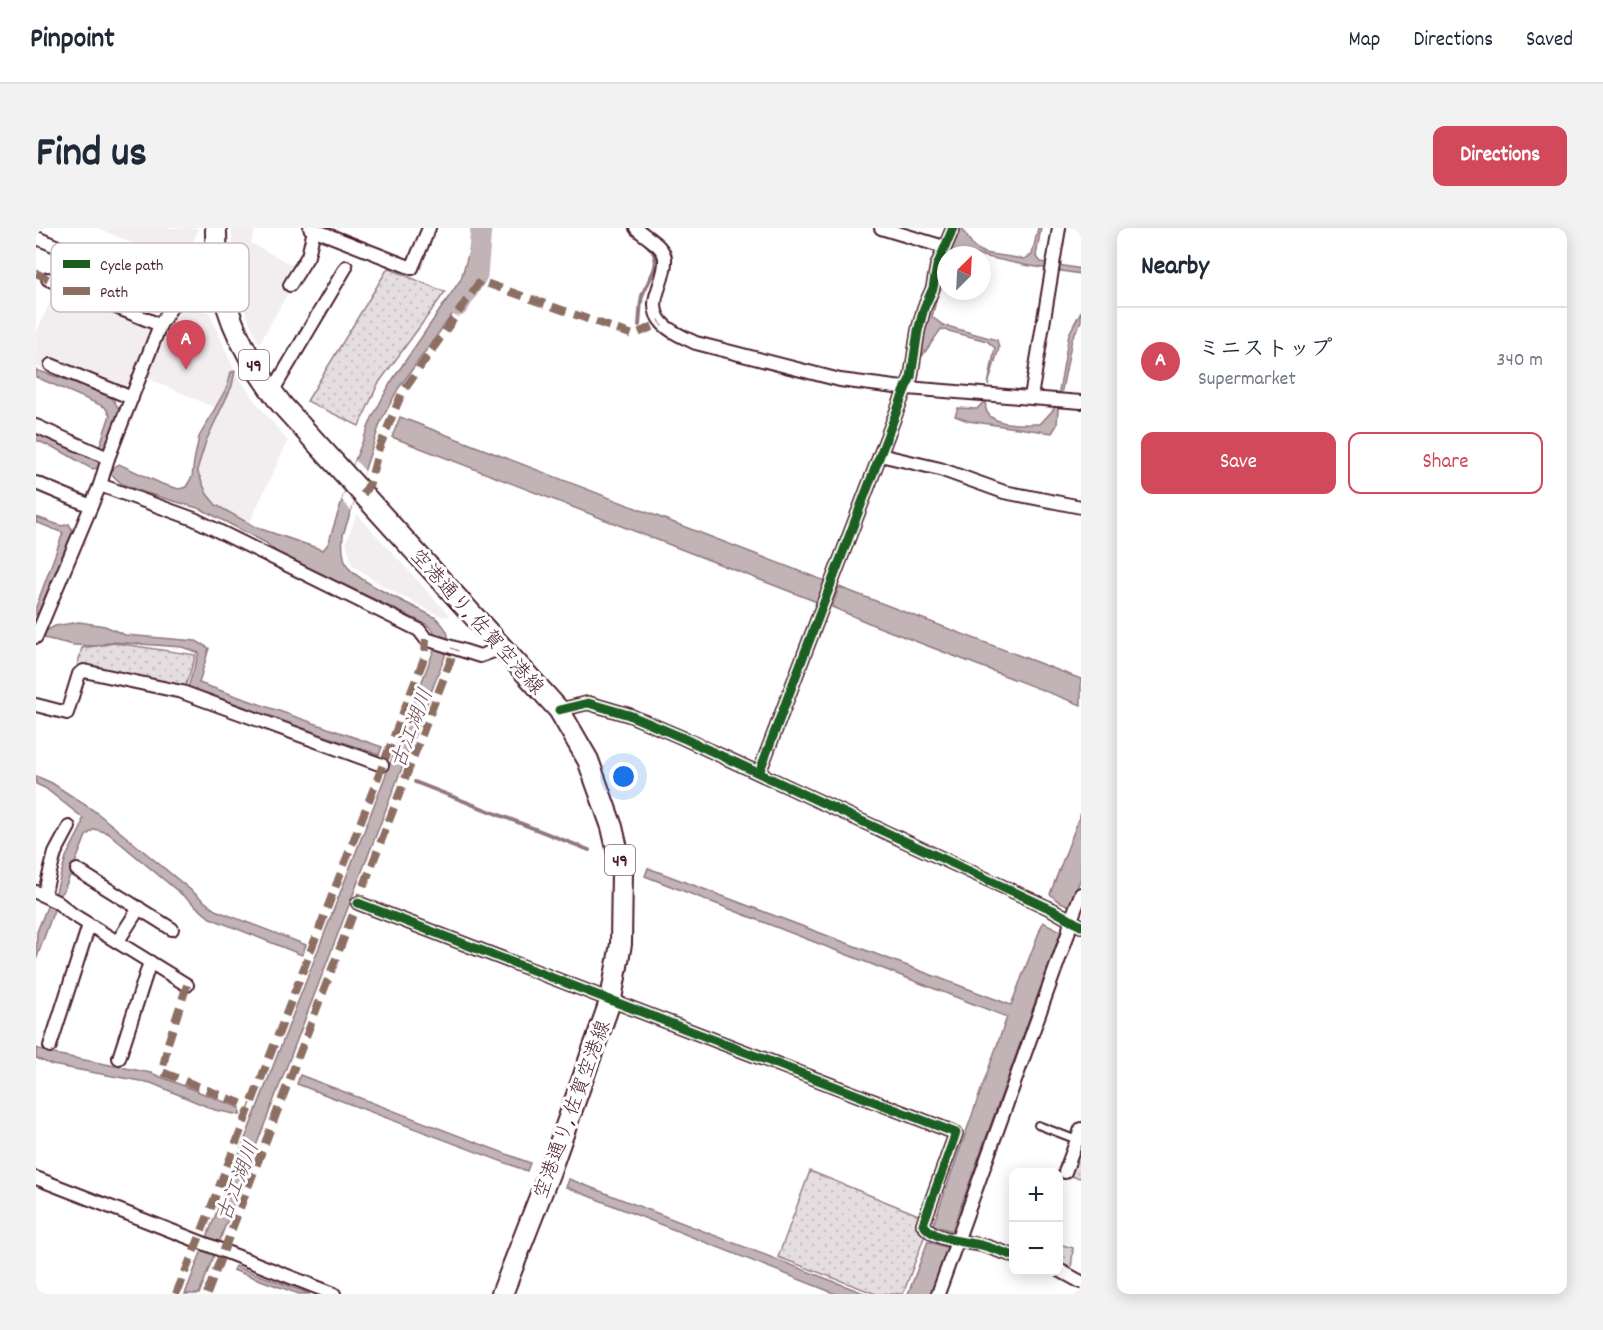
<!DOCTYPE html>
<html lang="en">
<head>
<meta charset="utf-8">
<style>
  body { margin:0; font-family:Dekko,"Klee One",sans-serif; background:#f2f2f3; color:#1f2937 }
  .controls { position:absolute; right:18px; bottom:18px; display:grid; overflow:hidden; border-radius:12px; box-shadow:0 3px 15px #0003 }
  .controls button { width:54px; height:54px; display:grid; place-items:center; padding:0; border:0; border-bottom:2px solid #e0e1e3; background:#fff; color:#1f2937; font:30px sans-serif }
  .compass { position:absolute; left:901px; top:18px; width:54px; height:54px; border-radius:50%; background:#fff; box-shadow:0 3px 15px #0003; rotate:24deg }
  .you { position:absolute; left:588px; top:549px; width:21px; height:21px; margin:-15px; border:4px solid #fff; border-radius:50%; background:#1a73e8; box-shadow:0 0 0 9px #1a73e833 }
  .badge { display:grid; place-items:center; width:39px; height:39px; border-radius:50%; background:#d1495b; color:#fff; font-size:20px; font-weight:700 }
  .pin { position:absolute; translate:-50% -50px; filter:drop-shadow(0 2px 3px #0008) }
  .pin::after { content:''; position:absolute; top:32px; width:21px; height:18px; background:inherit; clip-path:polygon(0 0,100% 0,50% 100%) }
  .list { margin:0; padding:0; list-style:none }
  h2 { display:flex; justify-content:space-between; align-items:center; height:78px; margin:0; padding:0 24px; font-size:26px }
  h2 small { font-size:20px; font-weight:400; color:#747a83 }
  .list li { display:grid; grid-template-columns:39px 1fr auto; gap:18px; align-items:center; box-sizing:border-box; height:108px; padding:0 24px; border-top:2px solid #e0e1e3 }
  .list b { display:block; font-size:22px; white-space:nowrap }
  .list p { margin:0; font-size:20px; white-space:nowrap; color:#747a83 }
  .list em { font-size:20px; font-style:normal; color:#747a83 }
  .actions { display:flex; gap:12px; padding:18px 24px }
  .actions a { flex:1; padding:14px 0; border:2px solid #d1495b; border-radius:12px; text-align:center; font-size:21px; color:#d1495b }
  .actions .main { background:#d1495b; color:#fff }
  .map { position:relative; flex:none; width:1045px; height:1066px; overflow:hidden; border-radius:12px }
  header { display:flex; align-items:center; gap:36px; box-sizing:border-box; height:84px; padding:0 30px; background:#fff; border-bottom:2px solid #e0e1e3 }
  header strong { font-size:28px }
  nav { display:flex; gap:33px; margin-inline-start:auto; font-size:21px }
  .intro { display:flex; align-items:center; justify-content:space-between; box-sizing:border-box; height:144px; padding:0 36px }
  h1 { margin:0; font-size:42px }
  .button { padding:15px 27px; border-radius:12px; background:#d1495b; color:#fff; font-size:21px; font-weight:700 }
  main { display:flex; gap:36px; padding:0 36px }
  aside { flex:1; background:#fff; border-radius:12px; box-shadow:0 3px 15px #0003 }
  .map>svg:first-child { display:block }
  .built { fill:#f2eeef }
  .grass { fill:url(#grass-dots); stroke:#987e86; stroke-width:1.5 }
  .water { fill:#c1b3b6; stroke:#91787e; stroke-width:1.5 }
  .pier { fill:#fff }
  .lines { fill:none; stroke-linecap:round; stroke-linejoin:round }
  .stream { stroke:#91787e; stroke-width:4 }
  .river { stroke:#c1b3b6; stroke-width:21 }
  .service-casing { stroke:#4a1f2b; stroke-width:10 }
  .minor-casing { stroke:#4a1f2b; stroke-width:16 }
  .primary-casing { stroke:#4a1f2b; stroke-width:24 }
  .service { stroke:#fff; stroke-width:6 }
  .minor { stroke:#fff; stroke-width:12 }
  .primary { stroke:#fff; stroke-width:20 }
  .quiet { stroke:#8d6e63; stroke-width:8; stroke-dasharray:15 8; stroke-linecap:butt }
  .cycleway-casing { stroke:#fff; stroke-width:13 }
  .cycleway { stroke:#1b5e20; stroke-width:9 }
  .labels { text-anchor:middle; stroke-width:6; stroke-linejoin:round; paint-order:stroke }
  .shield { fill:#fff; stroke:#80626b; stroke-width:1.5 }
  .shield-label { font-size:18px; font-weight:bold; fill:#4a1f2b }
  .street-label { font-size:20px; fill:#4a1f2b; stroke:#fff }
  .water-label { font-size:21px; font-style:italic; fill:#74535c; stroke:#fff }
  .key { fill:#fff; stroke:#c9bcbf; stroke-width:1.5 }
  .key-label { font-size:16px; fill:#4a1f2b }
</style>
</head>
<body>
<header>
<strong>Pinpoint</strong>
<nav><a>Map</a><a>Directions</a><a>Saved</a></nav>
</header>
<div class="intro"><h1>Find us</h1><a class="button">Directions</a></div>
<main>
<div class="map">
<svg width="1045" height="1066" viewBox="0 0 1045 1066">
  <defs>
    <pattern id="grass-dots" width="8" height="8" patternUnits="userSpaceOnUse" patternTransform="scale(1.5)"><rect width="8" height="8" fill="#e5dee0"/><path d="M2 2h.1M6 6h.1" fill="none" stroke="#c6bec0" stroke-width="1.8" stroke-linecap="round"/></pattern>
  </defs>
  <rect width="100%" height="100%" fill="#fff"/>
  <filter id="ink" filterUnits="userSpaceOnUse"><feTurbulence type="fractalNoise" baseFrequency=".0167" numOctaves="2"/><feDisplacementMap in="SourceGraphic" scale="12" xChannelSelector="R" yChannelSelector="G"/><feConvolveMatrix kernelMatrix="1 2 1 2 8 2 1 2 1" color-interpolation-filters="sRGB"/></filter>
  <g filter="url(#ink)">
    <g class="built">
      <path d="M62,0h99l1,3 -15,35z"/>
      <path d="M196,0h24l-5,15 50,27 -42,74 -15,-35 -12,-52z"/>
      <path d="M21,59l95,39 -27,65 -73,-30 -5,10 -11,-5v-33z"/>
      <path d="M145,77l28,7 26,60 20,29 33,40 -41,87 -53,-31 2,-36 22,-52 -73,-32 19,-52z"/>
      <path d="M321,286l94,103 -11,-1 -54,-28 -34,-23 -6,-23z"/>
    </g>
    <g class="grass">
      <path d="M352,40l57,24 -67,92 -19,42 -52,-25z"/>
      <path d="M79,415l81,12 -12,35 -107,-24 5,-18z"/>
      <path d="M1045,912v38l-12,-2z"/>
      <path d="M774,943l111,45 -4,14 8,5 -22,59h-27l-98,-37z"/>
      <path d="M1023,1016l14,4 -2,22 -12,-4z"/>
    </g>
    <g class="water">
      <path d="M437,0h10l-1,13 -12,49 -72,99 -17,32 -38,114c-1,11 -1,23 5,32 10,15 70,41 88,51 15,14 14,19 9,38l-246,638h-14l251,-649 -2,-13 -8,-8 -148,-71 -12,-10 -65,-34 -58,-17 -21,-8 -11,-10 -13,-6 -6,1 -31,-18 -25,-11v-8l57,25 7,-12 10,-30 -5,-8 -69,-30v-7l59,19 16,7 8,13 -19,53 13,6 6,-4 43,20 17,5 7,-2 6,-10 2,-16 5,-24 28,-50 4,-15 4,-1 -3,15 -26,55 -9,29 10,24 9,11 39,22 68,23 5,-6 27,-84 17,-42 19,-36 70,-103 12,-41z"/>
      <path d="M924,0h4l-1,3 11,16 10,6 40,6 8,-4 6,-27h3l-5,28 5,6 40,7v5l-57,-9 -42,-9v-1h-35z"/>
      <path d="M910,30v14l-4,4 -10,41 11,8 54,15 2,8 -11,37 7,-37 -8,-7 -46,-12 -23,33 8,-49z"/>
      <path d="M1045,83v10l-9,18 -14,71 -1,15 -5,8 -84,-12 -13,-5 3,-8 19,1 9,-10c0,4 -1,7 0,10 4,18 39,15 54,15l13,-14 5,-13 11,-63z"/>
      <path d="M364,189l425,164 -8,21 -425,-165z"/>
      <path d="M0,289l26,9 7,-2 4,8 -31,78 -6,5v-8l27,-74 -27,-11z"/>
      <path d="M803,359l242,92v26l-205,-79 -44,-19z"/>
      <path d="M43,394l26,4 20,9 71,6 13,7 -10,35 183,64 -3,8 -191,-68 11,-34 -17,-6 -71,-5 -15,4 -22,-1 -30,-7 -8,-4v-7l10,4 9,-5z"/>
      <path d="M0,548l16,7 44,29 119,98 91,35 -4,10 -92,-37 -102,-85 -14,-4 -8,7 -22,54 -7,8 -4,8 1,4 -18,50 1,-28 11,-28 7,-9 11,-38 15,-29 2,-10 -38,-30 -9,-4z"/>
      <path d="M1045,585v65l-11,28 -12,-5 -8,-7z"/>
      <path d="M612,640l363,137 32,-83 18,9 -109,300 -19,-6 74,-208 -362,-141z"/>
      <path d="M0,820l18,6 97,19 89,35v7l-25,-5 -64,-27 -99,-18 -16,-7z"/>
      <path d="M264,847l230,88 -3,8 -230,-87z"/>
      <path d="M533,951l297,115h-30l-270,-107z"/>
      <path d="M892,1013l20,7 -17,46h-23z"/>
      <path d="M199,1038l75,28h-11l-66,-24z"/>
    </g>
    <path class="pier" d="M319,232l10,11 -14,40 -9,-11z"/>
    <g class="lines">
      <g class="stream">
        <path d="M594,0c6,9 18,15 23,24 9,14 -7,31 -11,44 -2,9 -2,20 -3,29"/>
        <path d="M379,554l174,68"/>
      </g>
      <path class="river" d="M422,78l19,-31 4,-47"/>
      <defs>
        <path id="service" d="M1002,897l39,15"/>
        <g id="minor">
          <path d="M274,0l102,40 17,-40"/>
          <path d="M600,0c9,9 27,17 29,30 1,11 -4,23 -7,32 -12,32 14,42 38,53l144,37 55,7 186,15"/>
          <path d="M845,0l63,19"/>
          <path d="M1,10l140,60"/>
          <path d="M12,51l112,46"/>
          <path d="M254,57l18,-29 6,-26"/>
          <path d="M15,137l81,33"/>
          <path d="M236,164l74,-125"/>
          <path d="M995,169l28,-169"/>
          <path d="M0,198l72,32"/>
          <path d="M844,227l60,14 64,23 77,15"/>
          <path d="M0,255l55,23"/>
          <path d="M64,257l94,34 225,111 7,9 54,17 22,-8"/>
          <path d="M0,409l64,-152 8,-27 52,-133 17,-27 25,-19 16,-4"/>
          <path d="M0,477l31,8 12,-39 5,-3 98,21 200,73"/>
          <path d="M523,482l29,-7 41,12 54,23 370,172 28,16"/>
          <path d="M723,545l147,-386 5,-10 7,-46 6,-23 9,-20 4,-22 16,-38"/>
          <path d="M41,642l95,59"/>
          <path d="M0,664l21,10 15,12 115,71"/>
          <path d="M8,667l11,-42 14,-26"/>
          <path d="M322,675l598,230 -33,91c11,17 40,17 58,21 11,3 22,7 33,11"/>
          <path d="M82,713l21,-33"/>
          <path d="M14,818l39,-121"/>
          <path d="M83,830l31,-96"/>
          <path d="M1029,944l16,-43"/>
          <path d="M0,950l298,116"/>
          <path d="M1023,1042l22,12"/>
          <path d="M902,1066l130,-360 3,-14 10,-26"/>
        </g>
        <path id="primary" d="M180,0c-1,70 23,122 66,177l277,305 29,50 24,67 10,43 -1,74 -10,55 -61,172 -48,123"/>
      </defs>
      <use href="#service" class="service-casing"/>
      <use href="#minor" class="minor-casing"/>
      <use href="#primary" class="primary-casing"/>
      <use href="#service" class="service"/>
      <use href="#minor" class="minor"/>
      <use href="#primary" class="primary"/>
      <g class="quiet">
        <path d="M0,45l12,6"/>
        <path d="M327,266l7,-11 9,-35 23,-55 78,-112 153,54 28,-12"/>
        <path d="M151,757l-19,58 -6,29 88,35"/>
        <path d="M140,1066l22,-53 227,-585 1,-17"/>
        <path d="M171,1066l248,-645"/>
      </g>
      <defs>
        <g id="cycleway">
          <path d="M523,482l29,-7 41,12 54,23 370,172 28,16"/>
          <path d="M723,545l147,-386 5,-10 7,-46 6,-23 9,-20 4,-22 16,-38"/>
          <path d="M322,675l598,230 -33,91c11,17 40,17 58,21 11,3 22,7 33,11"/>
        </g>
      </defs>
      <use href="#cycleway" class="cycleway-casing"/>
      <use href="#cycleway" class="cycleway"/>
    </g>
  </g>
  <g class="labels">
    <g class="shield">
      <rect x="203" y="122" width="30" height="30" rx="4.5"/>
      <rect x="569" y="617" width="30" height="30" rx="4.5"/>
    </g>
    <g class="shield-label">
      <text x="218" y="143">49</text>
      <text x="584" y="638">49</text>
    </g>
    <g class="street-label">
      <text transform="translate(442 393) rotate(48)" y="7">空港通り, 佐賀空港線</text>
      <text transform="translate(535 881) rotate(-70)" y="7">空港通り, 佐賀空港線</text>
    </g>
    <g class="water-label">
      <text transform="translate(375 500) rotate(-69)" y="7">古江湖川</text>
      <text transform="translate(201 953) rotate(-69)" y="7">古江湖川</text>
    </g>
  </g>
  <rect x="15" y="15" width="198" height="69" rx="9" class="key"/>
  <rect x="27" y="32" width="27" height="8" fill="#1b5e20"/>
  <rect x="27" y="59" width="27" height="8" fill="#8d6e63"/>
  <g class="key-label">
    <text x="64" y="42">Cycle path</text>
    <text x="64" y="69">Path</text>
  </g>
</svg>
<div class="controls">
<button>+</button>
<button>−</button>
</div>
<svg class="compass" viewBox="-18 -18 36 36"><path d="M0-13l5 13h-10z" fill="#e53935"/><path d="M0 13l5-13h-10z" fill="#747a83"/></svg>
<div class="you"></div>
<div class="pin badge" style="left:150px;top:142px">A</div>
</div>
<aside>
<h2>Nearby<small></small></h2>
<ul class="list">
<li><span class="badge">A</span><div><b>ミニストップ</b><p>Supermarket</p></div><em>340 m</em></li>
</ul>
<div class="actions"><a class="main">Save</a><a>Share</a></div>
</aside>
</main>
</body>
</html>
